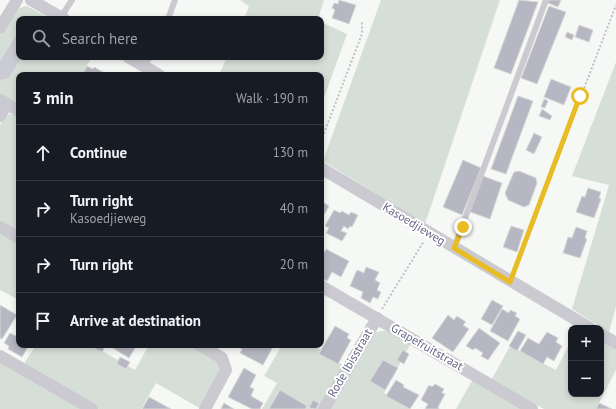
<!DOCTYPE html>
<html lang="en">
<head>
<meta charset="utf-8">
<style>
  body { margin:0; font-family:"PT Sans",sans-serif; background:#242831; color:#f1f3f6 }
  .controls { position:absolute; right:12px; bottom:12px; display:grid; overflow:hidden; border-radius:8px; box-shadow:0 2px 6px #0003 }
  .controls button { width:36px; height:36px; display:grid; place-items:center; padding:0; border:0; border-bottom:1px solid #363941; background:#171b24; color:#f1f3f6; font:20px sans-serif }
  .stop { position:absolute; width:12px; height:12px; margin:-9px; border:3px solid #e8bc24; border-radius:50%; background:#fff }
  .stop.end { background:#e8bc24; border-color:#fff; box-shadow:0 1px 4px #0008 }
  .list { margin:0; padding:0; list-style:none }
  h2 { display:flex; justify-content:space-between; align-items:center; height:52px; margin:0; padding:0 16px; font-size:17px }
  h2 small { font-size:13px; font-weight:400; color:#9ea1a6 }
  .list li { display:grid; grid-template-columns:26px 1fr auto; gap:12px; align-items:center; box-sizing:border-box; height:56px; padding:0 16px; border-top:1px solid #363941 }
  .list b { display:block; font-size:15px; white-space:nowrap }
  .list p { margin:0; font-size:13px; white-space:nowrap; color:#9ea1a6 }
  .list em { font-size:13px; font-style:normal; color:#9ea1a6 }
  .icon { flex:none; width:22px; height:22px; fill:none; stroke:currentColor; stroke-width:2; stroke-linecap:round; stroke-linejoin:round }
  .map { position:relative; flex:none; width:616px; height:409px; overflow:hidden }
  .search { position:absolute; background:#171b24; box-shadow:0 2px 6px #0003; left:16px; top:16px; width:308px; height:44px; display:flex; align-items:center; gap:10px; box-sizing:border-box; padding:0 14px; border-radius:8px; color:#9ea1a6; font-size:15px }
  .panel { position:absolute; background:#171b24; box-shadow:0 2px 6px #0003; left:16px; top:72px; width:308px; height:276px; border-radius:8px }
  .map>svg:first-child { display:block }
  .green { fill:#d6dfd7 }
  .water { fill:#cacbd5 }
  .building { fill:#b6b7c2; stroke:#d8d9d7 }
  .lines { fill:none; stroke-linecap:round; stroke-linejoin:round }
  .path { stroke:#c1c1c5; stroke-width:2; stroke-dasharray:2 2; stroke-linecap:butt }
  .lane { stroke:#cacad0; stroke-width:6 }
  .street { stroke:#cacad0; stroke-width:12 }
  .route { stroke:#e8bc24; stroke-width:5 }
  .labels { text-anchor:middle; stroke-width:4; stroke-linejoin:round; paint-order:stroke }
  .street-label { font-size:12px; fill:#666687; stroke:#fff }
</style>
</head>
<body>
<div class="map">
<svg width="616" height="409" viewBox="0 0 616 409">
  <rect width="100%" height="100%" fill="#f6f8f5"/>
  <g class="green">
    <path d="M240,0h84l-6,19h-74l5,-13z"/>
    <path d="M381,0h119l-75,224 -102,-63z"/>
    <path d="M27,6l24,13h-32v11l-19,31c0,-8 0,-19 0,-26 5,-11 15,-28 27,-29z"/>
    <path d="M321,22l26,12 -26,72v-31h-102l8,-18h94z"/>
    <path d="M22,57h70l-11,18h-62v30l-19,-11v-15l9,-1z"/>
    <path d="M616,62v245l-7,25 -37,-23 37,-124 -37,-9z"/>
    <path d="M10,114l9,2v118l-19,-11v-98l5,-8z"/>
    <path d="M0,231l19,11v58l-19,-10z"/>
    <path d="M382,331h8l21,12 -27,50 26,16h-83l46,-76z"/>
    <path d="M601,340l15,8v22l-20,39h-52l-52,-30 18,-33 46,24 15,-29v53h30z"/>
    <path d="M36,345h56l43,25 14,-25c27,0 58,-6 73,22l-21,42 -45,-26 -15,26h-42l-76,-44z"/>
    <path d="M282,345h31l9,6v2l23,13 -25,43h-58l15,-26 -13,-7z"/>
    <path d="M0,360l82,49h-82z"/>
    <path d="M473,379l51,30h-68z"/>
  </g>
  <path class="water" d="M19,30v27h3l-13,21 -7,2 -2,-1v-18z"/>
  <g class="building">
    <path d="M339,0l17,5 -7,19 -17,-6 3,-8 -3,-2 2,-5 4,1z"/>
    <path d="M519,0l19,2 -27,72 -17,-6z"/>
    <path d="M549,0h12l-3,7 -10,-4z"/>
    <path d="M549,6l17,6 -29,72 -16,-6z"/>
    <path d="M579,25l14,5 -4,12 -14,-5z"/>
    <path d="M567,32l7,3 -2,5 -7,-3z"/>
    <path d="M87,66l6,3 1,-2 14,8h-26z"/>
    <path d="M551,79l20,8 -7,18 -20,-8z"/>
    <path d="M518,96l15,5 -27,73 -15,-5z"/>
    <path d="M544,99l4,2 -3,7 -4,-1z"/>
    <path d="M542,109l10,7 -2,4 -11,-4z"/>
    <path d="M534,133l8,4 -8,17 -8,-4z"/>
    <path d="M463,160l18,8 -19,47 -19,-8z"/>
    <path d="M519,171l17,7 1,5 -8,22 -5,2 -16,-7 -3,-7 9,-21z"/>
    <path d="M483,176l19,7 -12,36 -20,-7z"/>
    <path d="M588,188l13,4 -2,6 2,1 -7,19 -18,-6 6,-16 3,1z"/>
    <path d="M321,201l8,5 -8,14z"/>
    <path d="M334,210l6,3 2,-2 7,4 2,-3 7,3 -6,12 -2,-1 -2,3 -4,-3 -3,5 6,2 -5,8 -16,-8 3,-5 -4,-2z"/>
    <path d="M511,226l13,4 -7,22 -14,-5z"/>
    <path d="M576,227l11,4 -2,7 2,1 -7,19 -17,-5 5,-16 4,1z"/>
    <path d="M326,249l23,12 -8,16 -9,-5 -5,9 -6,-3v-19z"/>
    <path d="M366,267l13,5 -4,8 5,3 -3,7 4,2 -3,7 -5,-2 -3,6 -9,-5 2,-6 -13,-6 7,-16 7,3z"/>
    <path d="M492,300l11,6 -11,19 -11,-6z"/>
    <path d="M0,305l17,10 -15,24 -2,-1z"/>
    <path d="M502,309l7,4 1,-3 7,3 -2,3 5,3 -12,22 -18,-10z"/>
    <path d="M448,315l6,5 3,-4 9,6 -3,3 6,4 -16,23 -21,-14z"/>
    <path d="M335,326l14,8 -2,4 4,2 -13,24 -19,-10z"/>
    <path d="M479,328l21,15 -12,17 -7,-4 2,-3 -8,-5 -2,2 -7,-4z"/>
    <path d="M518,331l8,4 -9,16 -8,-5z"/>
    <path d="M547,332l11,6 -2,4 6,4 -8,15 -7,-4 -4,7 -23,-13 8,-13 11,6z"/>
    <path d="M10,333l6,3 3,-2v11h10l-7,12 -14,-8 1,-3 -5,-3z"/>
    <path d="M88,345h18l-4,7z"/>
    <path d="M112,345h25l-8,13 -18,-11z"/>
    <path d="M238,345h36l-11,20 -23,-12 2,-4 -5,-2z"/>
    <path d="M403,350l6,4 -5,10 -7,-4z"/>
    <path d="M120,357l10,5 -4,7 -9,-5z"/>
    <path d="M383,360l15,8 -13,22 -15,-9z"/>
    <path d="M244,368l12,7 -6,12 4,2 -3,7 12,7 -3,6h-8l-24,-12z"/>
    <path d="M396,380l8,5 -1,2 16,8 -9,14 -24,-13z"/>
    <path d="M435,384l9,5 -2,4 3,1 -7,13 1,2h-14l3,-5 -7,-4 8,-15 3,2z"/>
    <path d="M280,390l27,16 -2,3h-36z"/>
    <path d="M149,397l22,12h-29z"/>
    <path d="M313,400l6,3 -3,6 -7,-1z"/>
    <path d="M224,403l10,6h-13z"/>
    <path d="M599,403l13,6h-16z"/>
  </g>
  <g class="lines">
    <g class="path">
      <path d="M321,141l41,-107v-13"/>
      <path d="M514,271l102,-266"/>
      <path d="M382,309l42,-68"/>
    </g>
    <g class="lane">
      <path d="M61,17l11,-17"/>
      <path d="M168,19l7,-19"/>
      <path d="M144,66l6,-9"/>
      <path d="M454,248l92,-248"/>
    </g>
    <g class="street">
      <path d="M31,0l33,19"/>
      <path d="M0,28l17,-28"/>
      <path d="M128,57l31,18"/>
      <path d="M0,100l19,11"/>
      <path d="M0,116l7,-12"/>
      <path d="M321,168l269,160"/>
      <path d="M0,227l19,11"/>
      <path d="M321,286l211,123"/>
      <path d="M601,334l15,9"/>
      <path d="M200,345l22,13 4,12 -21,39"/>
      <path d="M0,356l92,53"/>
      <path d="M324,409l53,-91"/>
    </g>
  </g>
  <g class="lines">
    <path class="route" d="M463,227l-9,21 56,34 70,-186"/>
  </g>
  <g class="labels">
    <g class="street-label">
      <text transform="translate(414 224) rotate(31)" y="4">Kasoedjieweg</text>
      <text transform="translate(427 347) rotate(30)" y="4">Grapefruitstraat</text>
      <text transform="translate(350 363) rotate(-60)" y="4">Rode Ibisstraat</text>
    </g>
  </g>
</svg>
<div class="controls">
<button>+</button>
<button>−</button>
</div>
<div class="stop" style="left:580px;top:96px"></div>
<div class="stop end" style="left:463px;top:227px"></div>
<div class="search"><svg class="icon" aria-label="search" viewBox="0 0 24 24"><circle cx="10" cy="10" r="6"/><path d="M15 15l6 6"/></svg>Search here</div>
<section class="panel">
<h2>3 min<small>Walk · 190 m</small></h2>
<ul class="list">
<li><svg class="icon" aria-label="ahead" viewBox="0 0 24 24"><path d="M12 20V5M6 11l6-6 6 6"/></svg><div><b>Continue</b></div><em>130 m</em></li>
<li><svg class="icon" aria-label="right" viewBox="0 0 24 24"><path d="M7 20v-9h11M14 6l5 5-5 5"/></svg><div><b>Turn right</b><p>Kasoedjieweg</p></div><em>40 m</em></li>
<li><svg class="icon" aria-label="right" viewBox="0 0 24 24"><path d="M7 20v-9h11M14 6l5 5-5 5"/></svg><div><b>Turn right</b></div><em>20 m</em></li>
<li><svg class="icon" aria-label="arrive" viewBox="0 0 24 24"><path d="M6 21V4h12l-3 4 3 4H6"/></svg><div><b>Arrive at destination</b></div></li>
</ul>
</section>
</div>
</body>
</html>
